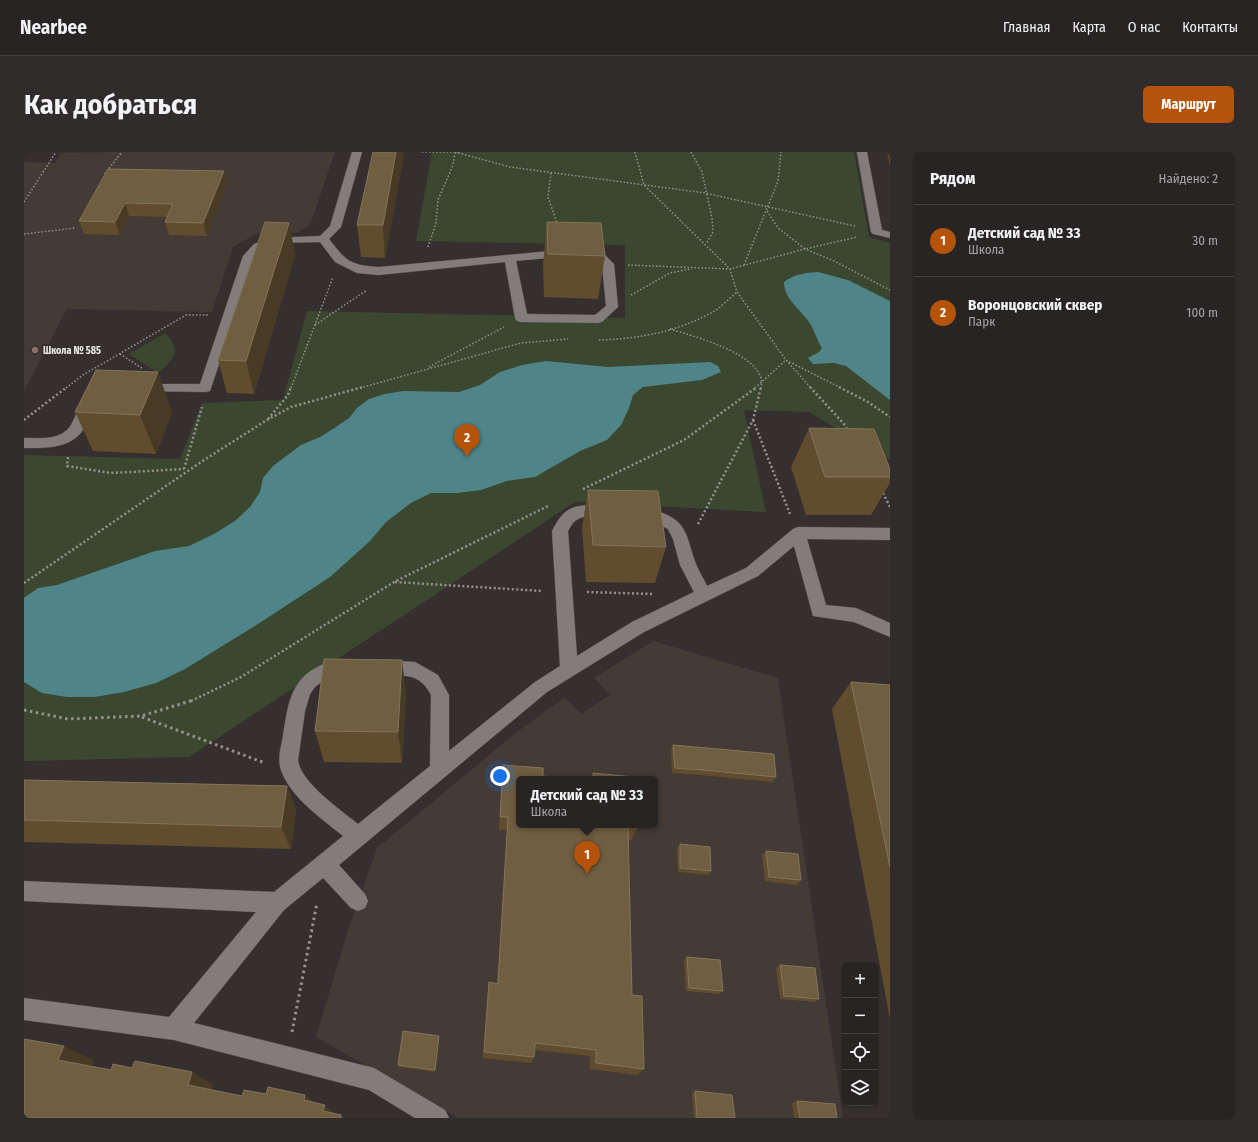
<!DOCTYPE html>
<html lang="ru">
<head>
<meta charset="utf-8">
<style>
  body { margin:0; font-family:"Fira Sans Condensed",sans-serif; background:#302c2b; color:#f1f3f6 }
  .controls { position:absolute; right:12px; bottom:12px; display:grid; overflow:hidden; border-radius:6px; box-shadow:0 1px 3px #0004 }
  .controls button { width:36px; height:36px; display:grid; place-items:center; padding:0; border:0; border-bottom:1px solid #444141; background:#282423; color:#f1f3f6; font:20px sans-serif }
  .you { position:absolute; left:476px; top:624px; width:14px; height:14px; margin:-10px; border:3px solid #fff; border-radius:50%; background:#1a73e8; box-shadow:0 0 0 6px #1a73e833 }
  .badge { display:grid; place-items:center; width:26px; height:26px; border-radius:50%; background:#b45309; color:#fff; font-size:13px; font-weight:700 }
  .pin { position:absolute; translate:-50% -33px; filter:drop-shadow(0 1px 2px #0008) }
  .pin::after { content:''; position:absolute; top:21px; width:14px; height:12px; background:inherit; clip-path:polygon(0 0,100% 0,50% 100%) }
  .popup { position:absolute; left:492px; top:624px; width:142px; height:52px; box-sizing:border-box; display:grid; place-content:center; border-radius:6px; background:#282423; filter:drop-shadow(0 1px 3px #0005); font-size:13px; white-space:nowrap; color:#a5a4a6 }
  .popup b { font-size:15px; color:#f1f3f6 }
  .popup::after { content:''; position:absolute; left:50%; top:100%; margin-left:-8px; border:8px solid transparent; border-top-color:#282423 }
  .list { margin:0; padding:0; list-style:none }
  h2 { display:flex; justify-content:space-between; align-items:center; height:52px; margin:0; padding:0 16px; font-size:17px }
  h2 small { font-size:13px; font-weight:400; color:#a5a4a6 }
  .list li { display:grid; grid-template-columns:26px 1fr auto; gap:12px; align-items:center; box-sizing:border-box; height:72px; padding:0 16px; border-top:1px solid #444141 }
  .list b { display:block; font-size:15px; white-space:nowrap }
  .list p { margin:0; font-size:13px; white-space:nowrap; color:#a5a4a6 }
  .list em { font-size:13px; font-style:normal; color:#a5a4a6 }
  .icon { flex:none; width:22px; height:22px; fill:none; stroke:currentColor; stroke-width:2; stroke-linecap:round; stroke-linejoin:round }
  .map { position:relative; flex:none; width:866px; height:966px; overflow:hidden; border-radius:6px }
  header { display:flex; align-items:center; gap:24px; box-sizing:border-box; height:56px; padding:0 20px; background:#282423; border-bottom:1px solid #444141 }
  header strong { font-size:19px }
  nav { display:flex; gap:22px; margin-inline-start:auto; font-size:14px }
  .intro { display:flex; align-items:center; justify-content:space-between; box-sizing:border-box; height:96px; padding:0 24px }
  h1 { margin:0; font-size:28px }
  .button { padding:10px 18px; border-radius:6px; background:#b45309; color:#fff; font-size:14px; font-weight:700 }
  main { display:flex; gap:24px; padding:0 24px }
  aside { flex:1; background:#282423; border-radius:6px; box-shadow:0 1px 3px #0004 }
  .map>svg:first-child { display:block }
  .built { fill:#443a36; fill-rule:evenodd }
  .green { fill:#3c472f }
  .water { fill:#4f8589 }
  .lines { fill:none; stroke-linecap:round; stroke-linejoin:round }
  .service-casing { stroke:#524f4e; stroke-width:1 }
  .path-far2 { stroke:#969291; stroke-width:1.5; stroke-dasharray:1.5 2; stroke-linecap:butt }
  .path-far1 { stroke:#969291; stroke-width:2.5; stroke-dasharray:2 2.5; stroke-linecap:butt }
  .path { stroke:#969291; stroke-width:3; stroke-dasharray:2.5 3.5; stroke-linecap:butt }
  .service { fill:#827d7b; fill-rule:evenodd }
  .wall { fill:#614d2d }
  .shaded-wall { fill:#493a25 }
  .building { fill:#705e41; stroke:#83745c }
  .education-dot { fill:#8d6e63; stroke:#35302f; stroke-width:1.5 }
  .labels { text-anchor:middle; stroke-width:4; stroke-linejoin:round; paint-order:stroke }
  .far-poi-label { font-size:10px; font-weight:bold; fill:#edeae9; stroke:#35302f; text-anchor:start }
</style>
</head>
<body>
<header>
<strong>Nearbee</strong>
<nav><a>Главная</a><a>Карта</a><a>О нас</a><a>Контакты</a></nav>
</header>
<div class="intro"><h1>Как добраться</h1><a class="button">Маршрут</a></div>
<main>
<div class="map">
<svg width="866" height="966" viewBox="0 0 866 966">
  <rect width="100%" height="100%" fill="#35302f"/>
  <g class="built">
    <path d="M89,0h222l-25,73 -14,8h-38l-25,14 -21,65 -145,-3 -43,82v-229l31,1 6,-10z"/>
    <path d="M629,489l125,37 65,440h-385l-142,-81 32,-107 29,-82 140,-116 48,-35 16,17 29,-19 -16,-17zM495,627h136v46h-136z"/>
  </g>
  <g class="green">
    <path d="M408,0h422l15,85 21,6v217l-81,-48 -65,-2 22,102 -191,-10 -386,255 -165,4v-306l156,4 22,-56 81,-3 24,-89 318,7v-73l-209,-4z"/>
    <path d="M141,181c17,17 9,26 -7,40l-29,-19z"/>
  </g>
  <g class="water">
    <path d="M794,120l30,8 42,21v99l-44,-34 -12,-3 -21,1 -5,-6 11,-6 3,-4c-5,-8 -7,-16 -11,-23 -9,-15 -27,-25 -27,-43 11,-8 20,-9 34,-10z"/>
    <path d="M522,209l62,6 102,-5 8,4 3,6 -19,8 -59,7 -10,8 -4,13 -8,17 -14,15 -27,11 -45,26 -28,4 -26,9 -24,3h-26l-20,10 -25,19 -16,19 -40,36 -72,47 -73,45 -29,14 -32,9 -29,5h-28l-25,-4 -18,-11v-84l14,-10 19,-3 98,-34 34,-5 25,-12 21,-13 15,-14 10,-15 3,-14 10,-12 28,-21 19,-8 16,-10 13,-9 8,-10 12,-9 16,-5 18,-3 56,1 21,-7 20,-13 22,-7z"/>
  </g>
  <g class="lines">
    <defs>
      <g id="service">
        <path d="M328,0h10l-21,75 -12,12c18,23 21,26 50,28l204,-19 21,6 10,10 4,43 -16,15 -4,1 -77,-1 -4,-1 -2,-3 -10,-56 -126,13 -22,-2 -22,-11 -15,-20 -43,1 -15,5 -7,9 -45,134 -5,1 -68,-1 -2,-3 2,-3 5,-1h58l43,-128 11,-12 18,-6 48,-2 10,-10zM559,103l13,3 6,7 4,41 -11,9 -68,-1 -11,-53z"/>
        <path d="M833,0h10l15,78 8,2v6l-17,-4 -2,-2z"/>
        <path d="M65,244l5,2 2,3c-5,8 -7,17 -11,26 -13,22 -38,21 -61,21v-10c17,0 39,3 48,-15 4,-7 6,-16 10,-23z"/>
        <path d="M568,353l21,2 3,4 -3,4c-18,6 -34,-7 -45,16l9,125 55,-34 62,-30 -14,-27 -7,-26 -5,-10 -13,-7 -19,-5 -3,-4 3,-4c7,-2 13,1 20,2 33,9 30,27 40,53 3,8 8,15 11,22l39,-18 47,-39 5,-2 92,1v12l-83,-1 19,66 30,3 34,15v14l-36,-15 -41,-6 -19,-70 -36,30 -114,56 -97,60 -208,173 26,29 3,7 -3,7 -7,3 -7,-3 -28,-30 -39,32 -90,113 180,45 71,42 4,8h-34l-46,-28 -195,-50 -150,-20v-22l145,19 87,-105 -232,-11v-20l250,11 69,-56c-22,-18 -52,-38 -62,-66 -4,-11 0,-23 2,-34 5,-33 8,-61 44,-73 9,-3 16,-5 24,-2l3,5 -3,5 -27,9 -9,7 -5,7 -5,17 -7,49c2,22 44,51 60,64l72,-58 1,-71c-15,-29 -33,-14 -57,-23l-3,-5 3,-5 6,-2 35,2 23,13 11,20v56l86,-69 25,-16 -8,-135c10,-20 18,-26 40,-26z"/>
      </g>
    </defs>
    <use href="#service" class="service-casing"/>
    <g class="path-far2">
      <path d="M398,0h39"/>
      <path d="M431,0l55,15 195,26 150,33"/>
      <path d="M611,0l9,33 86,84 7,23 49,68 55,28"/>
      <path d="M667,0l11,20 10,46 1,14 -7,12"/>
      <path d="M527,21l-3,24 9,26"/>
      <path d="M81,25l-1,-2 18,-23"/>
      <path d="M0,50l32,-50"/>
      <path d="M743,59l11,17 27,21 52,-12"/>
      <path d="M0,82l51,-6"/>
      <path d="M404,95l8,-24 2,-23 15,-35 2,-12"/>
      <path d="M604,113l102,4 75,-20 29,12 56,29"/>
      <path d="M720,113l34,-84 3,-29"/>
      <path d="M607,143l39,-22 20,-4"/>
      <path d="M291,173l52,-35"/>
      <path d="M646,177c22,7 99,26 91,59"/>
      <path d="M575,188c40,-1 82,-9 117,-30 7,-5 14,-12 21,-18"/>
      <path d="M96,202l23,15"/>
      <path d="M405,215l75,-40"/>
      <path d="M42,236l17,-13 103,-60h22"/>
      <path d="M267,236l42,-111"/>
      <path d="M336,236l161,-45 47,-4"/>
      <path d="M731,236l31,-28 25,28"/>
    </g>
    <g class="path-far1">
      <path d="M786,235l34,37 4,7"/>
      <path d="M815,235l29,15 22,15"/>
      <path d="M244,267l20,-24 3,-8"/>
      <path d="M0,268l43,-33"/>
      <path d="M729,268l37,94"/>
      <path d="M44,305l-1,9 44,7 73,-4"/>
      <path d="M160,317l18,-62"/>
      <path d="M559,337l101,-49 73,-53"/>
      <path d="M859,341l7,14"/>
      <path d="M674,372l55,-104 8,-33"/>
      <path d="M371,430l147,9"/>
      <path d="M0,431l180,-123 63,-40 24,-13 72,-20"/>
      <path d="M563,440l66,2"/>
      <path d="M167,549l50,-24 153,-95 154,-76"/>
    </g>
    <g class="path">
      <path d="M0,558l44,9 73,-3 53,-16"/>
      <path d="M118,565l123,46"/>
      <path d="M268,880l25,-129"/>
    </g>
    <use href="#service" class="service"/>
  </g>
  <g class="wall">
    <path d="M863,0h3v14z"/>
    <path d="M380,1l-19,105 -24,-1 -4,-32z"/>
    <path d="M84,17l116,2 3,13 -20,52 -38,-1 -4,-13 3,-5 -39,-1 -9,19 -36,-1 -5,-13z"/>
    <path d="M523,70l58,34 -7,43 -54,-2 -1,-33z"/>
    <path d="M265,71l6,32 -41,139 -27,-1 -9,-33z"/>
    <path d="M51,260h97l-16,42 -63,-3z"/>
    <path d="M785,276l81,41v14l-19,32h-65l-15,-48z"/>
    <path d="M564,338l78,57 -11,36 -69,-1 -4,-54z"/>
    <path d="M827,530l39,3v334l-58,-310z"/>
    <path d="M382,541l-4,70 -78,-1 -9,-31z"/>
    <path d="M649,593l103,32 -3,5 -72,-7 -29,-2 -1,-23z"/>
    <path d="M479,613l40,11 94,49v3l-6,13 -3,-1 4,155 12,74 -7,6 -47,-6v-13l-55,-6 -1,7 -3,6 -48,-5 6,-76 8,1 10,-153h-8z"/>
    <path d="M0,628l263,6 9,24 -5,39 -267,-7z"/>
    <path d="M656,692l31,27 -3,4 -30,-3 -1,-24z"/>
    <path d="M742,699l35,29 -4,5 -32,-4 -3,-26z"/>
    <path d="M663,805l36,34 -4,3 -33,-3 -2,-31z"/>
    <path d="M756,813l39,34 -4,3 -35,-3 -4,-31z"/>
    <path d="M415,886l-4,34 -36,-5 -1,-2z"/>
    <path d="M671,939l40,27h-41l-2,-25z"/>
    <path d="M773,949l40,17h-43l-2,-15z"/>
  </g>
  <g class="shaded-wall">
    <path d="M372,0h7l1,1 -19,105 -2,-33z"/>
    <path d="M200,19l3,13 -20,52 -4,-13z"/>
    <path d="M101,51l4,13 -9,19 -5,-13z"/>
    <path d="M265,71l6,32 -41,139 -8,-33z"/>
    <path d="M134,220l14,40 -16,42 -16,-39z"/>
    <path d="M378,508l4,33 -4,70 -4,-31z"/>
    <path d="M263,634l9,24 -5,39 -10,-22z"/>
    <path d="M40,894l30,14 -5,12 -31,-12z"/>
    <path d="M168,920l21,12 -4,12 -21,-11z"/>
    <path d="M281,943l12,10 -13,-5z"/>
    <path d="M301,953l10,9 -12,-3z"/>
    <path d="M317,963l4,3h-4z"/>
  </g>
  <g class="building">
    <path d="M349,0h23l-13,73h-26z"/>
    <path d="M84,17l116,2 -21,52 -38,-1 8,-18 -48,-1 -10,19 -36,-1z"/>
    <path d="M241,70l24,1 -43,138 -28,-1z"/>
    <path d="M523,70l54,1 4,33 -57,-2z"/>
    <path d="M72,218l62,2 -18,43 -65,-3z"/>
    <path d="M785,276l65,1 16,40v8h-65z"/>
    <path d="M564,338l70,1 8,56 -73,-2z"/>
    <path d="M300,507l78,1 -4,72 -83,-1z"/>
    <path d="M827,530l39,3v182z"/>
    <path d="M649,593l101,9 2,23 -73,-7 -28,-2z"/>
    <path d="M479,613l40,3v8l30,3h-54v46h118v3l-9,-1 4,168 10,1 2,73 -48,-6v-13l-61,-7 -1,14 -50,-5 5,-70 9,2 10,-167h-8z"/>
    <path d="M569,621l42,4v2h-42z"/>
    <path d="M0,628l263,6 -6,41 -257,-7z"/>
    <path d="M656,692l30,3 1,24 -31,-3z"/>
    <path d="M742,699l32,3 3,26 -32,-3z"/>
    <path d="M663,805l33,3 3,31 -34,-3z"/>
    <path d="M756,813l35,3 4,31 -35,-3z"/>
    <path d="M379,879l36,5 -4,34 -37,-5z"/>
    <path d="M0,887l40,7 -6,14 53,10 2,-6 19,4 3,-7 57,11 -4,13 54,11 2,-6 22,4 2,-7 37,8 -1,5 21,5 -2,6 18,4v3h-317z"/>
    <path d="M671,939l37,4 3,23h-38z"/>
    <path d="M773,949l38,3 2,14h-37z"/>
  </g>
  <circle class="education-dot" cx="11" cy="198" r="4"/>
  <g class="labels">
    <g class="far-poi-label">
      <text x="19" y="202">Школа № 585</text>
    </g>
  </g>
</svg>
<div class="controls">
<button>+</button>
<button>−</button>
<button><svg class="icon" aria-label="locate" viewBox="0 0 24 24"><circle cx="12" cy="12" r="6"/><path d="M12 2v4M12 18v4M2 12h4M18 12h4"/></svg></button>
<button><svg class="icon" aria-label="layers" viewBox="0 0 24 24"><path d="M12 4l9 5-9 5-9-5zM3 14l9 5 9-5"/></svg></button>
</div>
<div class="you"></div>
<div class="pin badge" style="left:563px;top:722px">1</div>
<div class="popup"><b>Детский сад № 33</b>Школа</div>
<div class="pin badge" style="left:443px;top:305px">2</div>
</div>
<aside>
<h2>Рядом<small>Найдено: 2</small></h2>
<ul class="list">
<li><span class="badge">1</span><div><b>Детский сад № 33</b><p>Школа</p></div><em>30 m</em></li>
<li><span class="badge">2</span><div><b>Воронцовский сквер</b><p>Парк</p></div><em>100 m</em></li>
</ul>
</aside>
</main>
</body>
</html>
